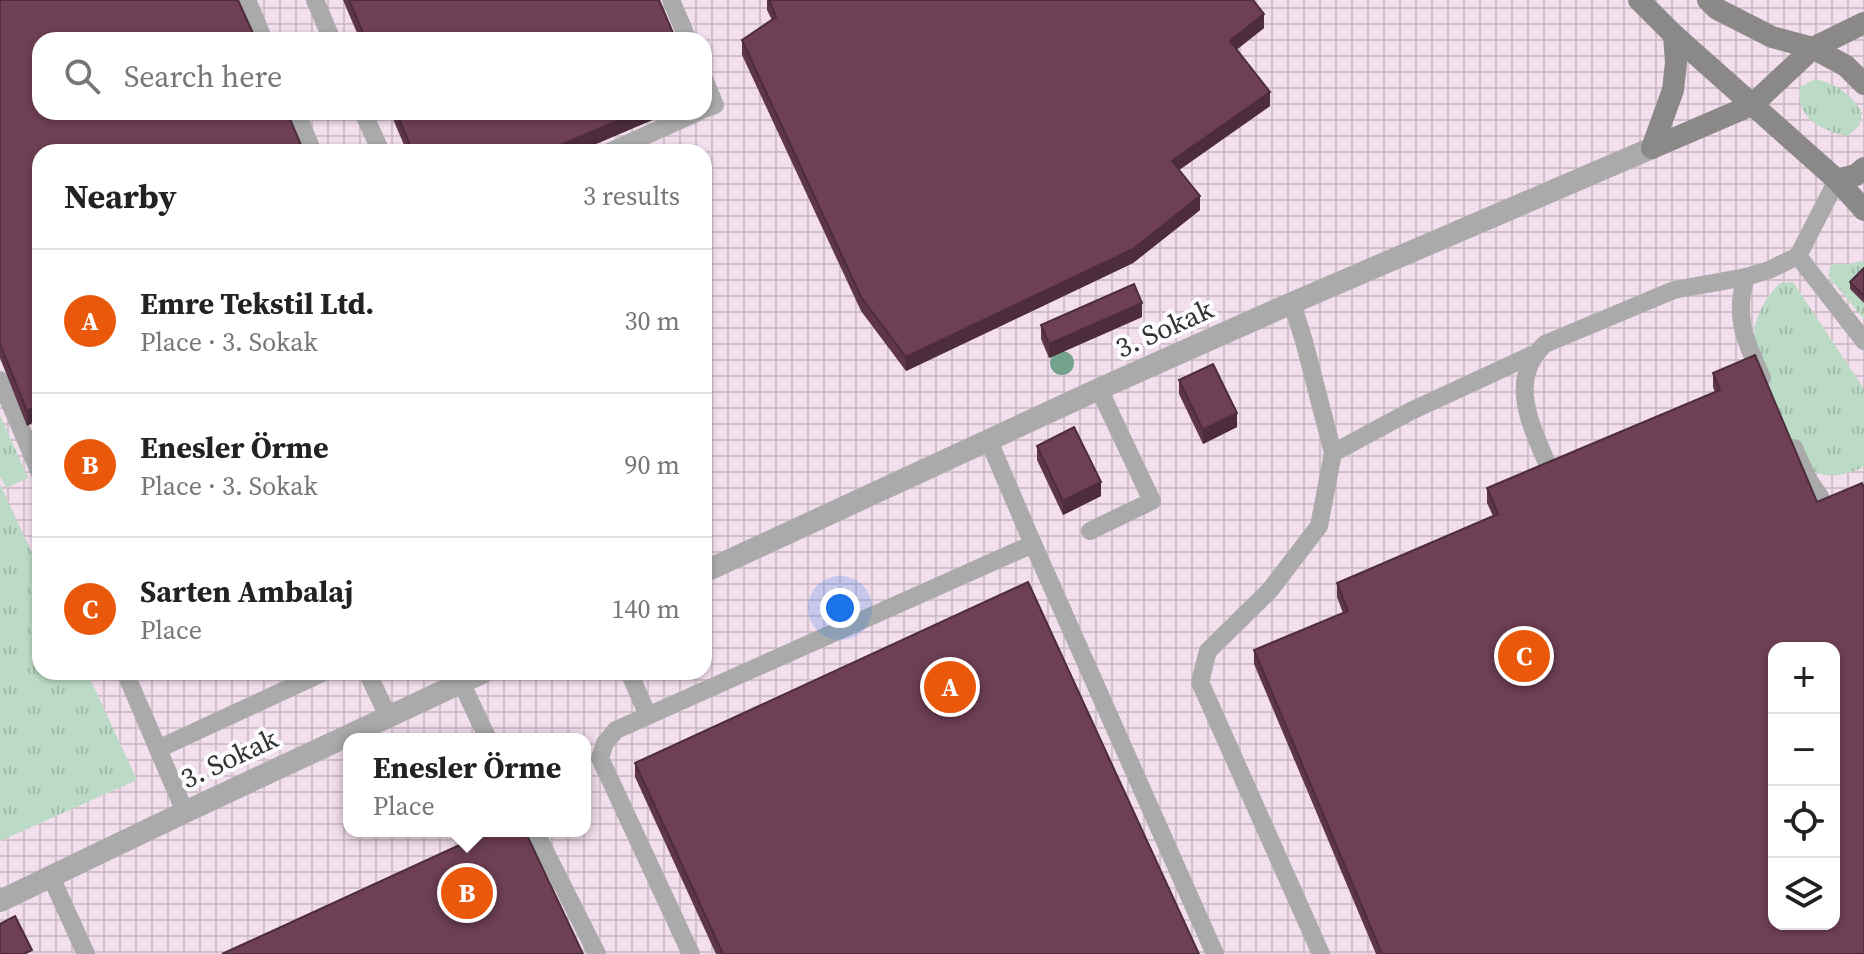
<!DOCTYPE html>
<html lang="en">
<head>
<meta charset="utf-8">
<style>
  body { margin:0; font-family:"Source Serif 4",serif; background:#f2f2f2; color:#222 }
  .controls { position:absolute; right:24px; bottom:24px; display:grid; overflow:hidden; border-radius:16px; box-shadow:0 2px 6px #0004 }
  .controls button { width:72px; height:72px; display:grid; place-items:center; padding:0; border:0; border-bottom:2px solid #e0e0e0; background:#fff; color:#222; font:40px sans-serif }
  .you { position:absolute; left:840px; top:608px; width:28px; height:28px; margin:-20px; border:6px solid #fff; border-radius:50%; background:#1a73e8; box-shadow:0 0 0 12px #1a73e833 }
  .badge { display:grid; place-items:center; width:52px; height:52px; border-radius:50%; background:#ea580c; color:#fff; font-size:26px; font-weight:700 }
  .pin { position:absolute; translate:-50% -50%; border:4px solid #fff; box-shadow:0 2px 8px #0006 }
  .popup { position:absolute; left:343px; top:733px; width:248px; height:104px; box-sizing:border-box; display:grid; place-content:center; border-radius:16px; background:#fff; filter:drop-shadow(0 2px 6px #0005); font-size:26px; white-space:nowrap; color:#767676 }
  .popup b { font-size:30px; color:#222 }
  .popup::after { content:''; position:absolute; left:50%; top:100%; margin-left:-16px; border:16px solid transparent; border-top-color:#fff }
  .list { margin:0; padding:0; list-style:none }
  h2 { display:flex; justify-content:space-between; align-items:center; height:104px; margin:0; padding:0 32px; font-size:34px }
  h2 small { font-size:26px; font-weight:400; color:#767676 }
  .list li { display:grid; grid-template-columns:52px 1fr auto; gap:24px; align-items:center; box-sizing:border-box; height:144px; padding:0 32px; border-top:2px solid #e0e0e0 }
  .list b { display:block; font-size:30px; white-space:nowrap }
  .list p { margin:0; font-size:26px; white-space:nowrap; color:#767676 }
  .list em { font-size:26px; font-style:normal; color:#767676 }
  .icon { flex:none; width:44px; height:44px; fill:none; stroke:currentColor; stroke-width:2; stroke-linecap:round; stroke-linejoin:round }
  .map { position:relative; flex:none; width:1864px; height:954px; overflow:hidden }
  .search { position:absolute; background:#fff; box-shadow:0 2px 6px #0004; left:32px; top:32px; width:680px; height:88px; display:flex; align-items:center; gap:20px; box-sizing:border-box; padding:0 28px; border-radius:24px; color:#767676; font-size:30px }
  .panel { position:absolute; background:#fff; box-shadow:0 2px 6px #0004; left:32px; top:144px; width:680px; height:536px; border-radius:24px }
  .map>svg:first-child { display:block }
  .industrial { fill:url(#industrial-grid); fill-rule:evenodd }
  .grass { fill:url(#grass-tufts) }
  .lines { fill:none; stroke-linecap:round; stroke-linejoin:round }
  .service { stroke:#abaaaa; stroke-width:18 }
  .minor { stroke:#abaaaa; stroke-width:22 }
  .secondary { stroke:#8a8988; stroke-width:22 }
  .tree { fill:#74a28d }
  .wall { fill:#5f3649 }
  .shaded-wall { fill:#4d2c3c }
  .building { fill:#6e3f55; stroke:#4d2c3c; stroke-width:2; fill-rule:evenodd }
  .labels { text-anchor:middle; stroke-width:8; stroke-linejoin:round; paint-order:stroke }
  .street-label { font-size:28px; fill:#323334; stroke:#fcfcff }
</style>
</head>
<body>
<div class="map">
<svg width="1864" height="954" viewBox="0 0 1864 954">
  <defs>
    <pattern id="industrial-grid" width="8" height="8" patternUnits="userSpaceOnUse" patternTransform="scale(2)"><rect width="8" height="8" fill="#f3deed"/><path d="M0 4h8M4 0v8" fill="none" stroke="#d1bfcc"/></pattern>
    <pattern id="grass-tufts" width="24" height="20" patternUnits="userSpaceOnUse" patternTransform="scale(2)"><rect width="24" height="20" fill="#bcdbc6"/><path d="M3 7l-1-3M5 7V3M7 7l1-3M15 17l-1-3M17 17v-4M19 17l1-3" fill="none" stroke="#a2bcab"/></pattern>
  </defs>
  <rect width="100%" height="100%" fill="#efeff2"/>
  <path class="industrial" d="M0,0h1864v954h-1864zM40,40h664v72h-664zM40,152h664v520h-664zM1774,648h60v276h-60zM349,739h236v92h-236z"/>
  <g class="grass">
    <path d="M1815,79c22,5 36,15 47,34l-3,13 -11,10c-26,-5 -53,-18 -48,-49z"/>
    <path d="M1861,261l3,2v56l-36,-43 3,-12h18z"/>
    <path d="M1793,282l71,107v78c-28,12 -45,14 -67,-10 -10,-27 -45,-100 -43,-125 2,-18 13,-36 26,-49z"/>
    <path d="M0,415l28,63 -22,10 -6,-12z"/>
    <path d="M0,484l40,86v102h47l50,108 -137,61z"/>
  </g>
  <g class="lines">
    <g class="service">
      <path d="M247,0l17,40"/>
      <path d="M315,0l17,40"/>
      <path d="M671,0l17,40"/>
      <path d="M704,79l11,26 -11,4"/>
      <path d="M296,112l17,40"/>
      <path d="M363,112l18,40"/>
      <path d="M609,152l89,-40"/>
      <path d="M1798,256l66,85"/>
      <path d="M1746,277c-13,40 0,65 16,101"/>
      <path d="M1292,303l12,38 29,112"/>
      <path d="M0,380l40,93"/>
      <path d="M989,441l44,103"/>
      <path d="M1794,448l14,31 13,19"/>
      <path d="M1549,468c-17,-41 -43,-88 -4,-124l129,-54 72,-13 23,-7 29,-14 39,-76"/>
      <path d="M1090,531l62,-30 -53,-112"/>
      <path d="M125,672l60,140"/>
      <path d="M367,672l21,44"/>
      <path d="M629,672l19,44"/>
      <path d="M461,682l27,57"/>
      <path d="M158,749l166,-77"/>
      <path d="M535,831l62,123"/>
      <path d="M51,877l35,77"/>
      <path d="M691,954l-91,-196 5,-15 11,-13 417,-186 182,410"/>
      <path d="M1321,954l-121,-272 8,-31 62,-61 49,-64 14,-73 78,-42 121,-56"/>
    </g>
    <g class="minor">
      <path d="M704,572l395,-183 193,-86 360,-155"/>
      <path d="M0,901l185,-89 299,-140"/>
    </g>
    <g class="secondary">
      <path d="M1639,0l35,35 163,145 27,30"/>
      <path d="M1708,0l9,9 55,28 41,11 33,18 18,18"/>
      <path d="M1652,148l100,-43 61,-57 51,-25"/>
      <path d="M1652,148l21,-58 3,-27 -2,-28"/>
      <path d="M1837,180l19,-5 8,-7"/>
    </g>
  </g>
  <circle class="tree" cx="1062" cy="363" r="12"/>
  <g class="wall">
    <path d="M0,0l40,152 -13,274 -27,-68z"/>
    <path d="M343,0h316l17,40h-316z"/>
    <path d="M767,0h486l11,28 -27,21 33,57 -91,64 21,40 -67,53 -227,108 -45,-60 -119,-256v-15l30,-20 -5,-10z"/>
    <path d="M390,112h281l-94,40h-170z"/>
    <path d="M1864,268v35l-14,-14v-7z"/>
    <path d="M1142,317l-93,41 -8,-19v-14z"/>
    <path d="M1755,355l109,599h-488l-122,-290v-14l89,-37 -6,-16v-14l156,-67 -6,-13v-15l228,-96 -2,-5v-14z"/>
    <path d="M1179,380l58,47 -34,17 -24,-50z"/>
    <path d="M1037,446l64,50 -38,19 -26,-55z"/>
    <path d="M635,763l564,191h-483l-81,-177z"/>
  </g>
  <g class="shaded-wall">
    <path d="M1264,14v14l-34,27v-14z"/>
    <path d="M1270,92v14l-98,69v-14z"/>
    <path d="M638,112h33l-94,40h-33z"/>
    <path d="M1200,196v14l-67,53 -227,108v-14z"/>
    <path d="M1142,303v14l-93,41v-14z"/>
    <path d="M40,405v14l-13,7v-15z"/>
    <path d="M1237,413v14l-34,17v-14z"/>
    <path d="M1101,482v14l-38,19v-14z"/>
  </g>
  <g class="building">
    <path d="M0,0h238l18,40h-216v72h247l17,40h-264v253l-13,6 -27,-67z"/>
    <path d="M349,0h310l17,40h-310z"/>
    <path d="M769,0h484l11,14 -34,27 40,51 -98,69 28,35 -67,53 -227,108 -45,-60 -119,-257 34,-23z"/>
    <path d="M396,112h242l-94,40h-131z"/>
    <path d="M1864,268v28l-14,-14z"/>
    <path d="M1134,284l8,19 -93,41 -8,-19z"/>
    <path d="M1755,355l62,147 45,-19 2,5v466h-482l-128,-304 94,-39 -11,-28 161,-69 -11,-26 233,-98 -7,-17zM1774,648h60v276h-60z"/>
    <path d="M1213,364l24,49 -34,17 -24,-50z"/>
    <path d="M1074,427l27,55 -38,19 -26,-55z"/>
    <path d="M1028,582l171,372h-476l-88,-191z"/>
    <path d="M490,831h35l58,123h-361z"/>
    <path d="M15,916l17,34 -8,4h-24v-30z"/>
  </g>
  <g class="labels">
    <g class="street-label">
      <text transform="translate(1164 328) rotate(-24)" y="10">3. Sokak</text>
      <text transform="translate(229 758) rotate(-25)" y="10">3. Sokak</text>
    </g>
  </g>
</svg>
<div class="controls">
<button>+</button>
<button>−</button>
<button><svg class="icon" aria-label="locate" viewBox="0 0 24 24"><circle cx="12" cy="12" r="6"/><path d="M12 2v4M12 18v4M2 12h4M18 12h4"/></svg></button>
<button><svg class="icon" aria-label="layers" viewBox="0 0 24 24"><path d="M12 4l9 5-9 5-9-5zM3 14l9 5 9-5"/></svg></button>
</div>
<div class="you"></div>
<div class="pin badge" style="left:950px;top:687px">A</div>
<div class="pin badge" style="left:467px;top:893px">B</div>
<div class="popup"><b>Enesler Örme</b>Place</div>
<div class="pin badge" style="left:1524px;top:656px">C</div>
<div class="search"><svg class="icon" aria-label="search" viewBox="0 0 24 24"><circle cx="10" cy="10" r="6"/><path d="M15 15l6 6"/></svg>Search here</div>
<section class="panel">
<h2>Nearby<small>3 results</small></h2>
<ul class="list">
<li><span class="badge">A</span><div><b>Emre Tekstil Ltd.</b><p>Place · 3. Sokak</p></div><em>30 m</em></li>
<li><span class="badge">B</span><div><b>Enesler Örme</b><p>Place · 3. Sokak</p></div><em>90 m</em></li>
<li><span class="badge">C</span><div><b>Sarten Ambalaj</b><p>Place</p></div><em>140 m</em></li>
</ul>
</section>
</div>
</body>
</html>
